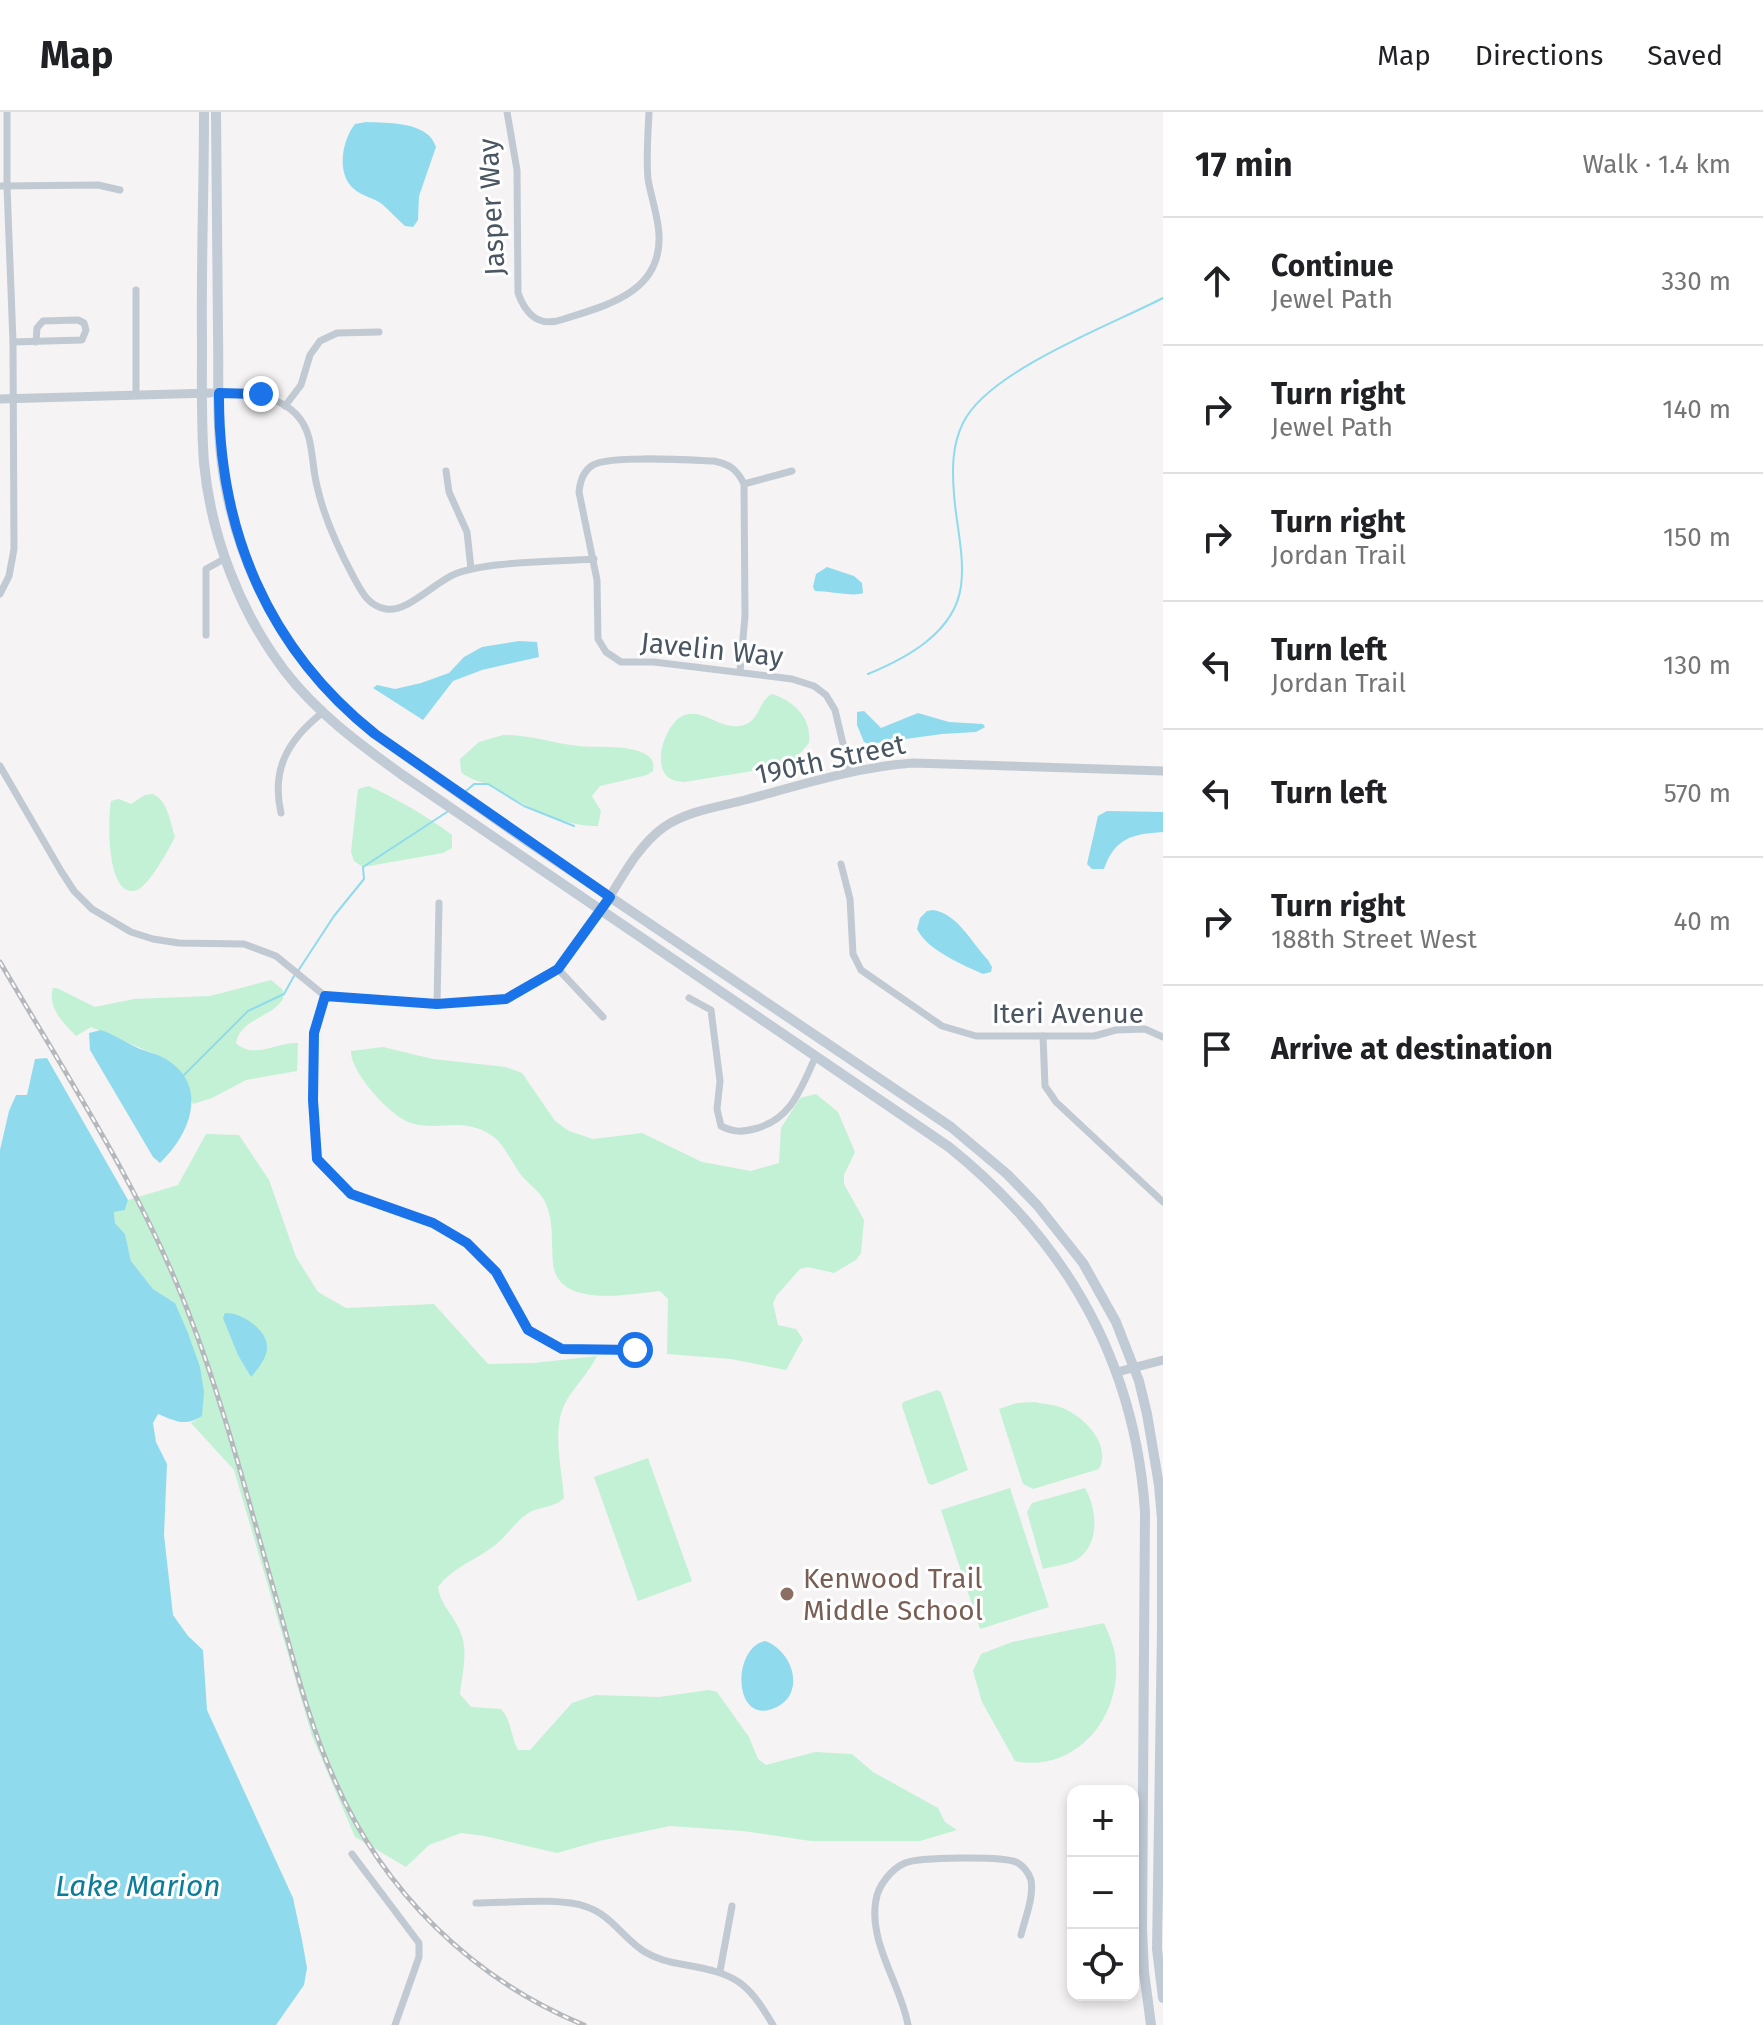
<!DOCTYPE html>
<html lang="en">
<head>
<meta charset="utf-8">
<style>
  body { margin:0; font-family:"Fira Sans",sans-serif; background:#f6f6f6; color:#202124 }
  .controls { position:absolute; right:24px; bottom:24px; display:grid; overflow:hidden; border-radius:16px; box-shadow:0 4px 12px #0003 }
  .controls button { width:72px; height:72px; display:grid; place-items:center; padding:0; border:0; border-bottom:2px solid #e0e0e0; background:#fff; color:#202124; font:40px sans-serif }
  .stop { position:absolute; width:24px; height:24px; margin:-18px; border:6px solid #1a73e8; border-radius:50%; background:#fff }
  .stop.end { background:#1a73e8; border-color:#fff; box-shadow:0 2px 8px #0008 }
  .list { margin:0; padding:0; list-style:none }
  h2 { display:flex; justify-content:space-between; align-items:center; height:104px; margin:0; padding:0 32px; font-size:34px }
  h2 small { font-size:26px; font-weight:400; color:#757577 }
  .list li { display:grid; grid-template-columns:52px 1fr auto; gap:24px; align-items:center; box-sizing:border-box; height:128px; padding:0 32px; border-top:2px solid #e0e0e0 }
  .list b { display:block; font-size:30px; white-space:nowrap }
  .list p { margin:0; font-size:26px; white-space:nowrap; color:#757577 }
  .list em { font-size:26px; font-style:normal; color:#757577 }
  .icon { flex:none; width:44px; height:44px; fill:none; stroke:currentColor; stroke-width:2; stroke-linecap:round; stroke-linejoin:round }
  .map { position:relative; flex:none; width:1163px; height:1913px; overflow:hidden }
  header { display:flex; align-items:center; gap:48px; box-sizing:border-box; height:112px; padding:0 40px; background:#fff; border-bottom:2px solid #e0e0e0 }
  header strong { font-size:38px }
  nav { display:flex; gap:44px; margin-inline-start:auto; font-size:28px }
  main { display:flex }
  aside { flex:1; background:#fff }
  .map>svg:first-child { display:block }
  .green { fill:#c3f1d5 }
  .water { fill:#90daee }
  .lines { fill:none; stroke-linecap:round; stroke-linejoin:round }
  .stream { stroke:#90daee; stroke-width:2 }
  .minor { stroke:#c1cad2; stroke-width:7 }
  .tertiary { stroke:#c1cad2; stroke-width:9 }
  .secondary { stroke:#c1cbd6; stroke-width:10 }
  .rail-casing { stroke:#b5b8bd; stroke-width:5 }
  .rail { stroke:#fff; stroke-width:2; stroke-dasharray:6; stroke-linecap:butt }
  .route { stroke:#1a73e8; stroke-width:10 }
  .education-dot { fill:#8d6e63; stroke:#fff; stroke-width:3 }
  .labels { text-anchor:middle; stroke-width:6; stroke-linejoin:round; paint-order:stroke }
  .street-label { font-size:28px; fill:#4a5661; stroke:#fff }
  .education-label { font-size:28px; fill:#785e54; stroke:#fff; text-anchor:start }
  .water-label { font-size:30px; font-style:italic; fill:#0c7c9b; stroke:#fff }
</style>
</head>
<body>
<header>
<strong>Map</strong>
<nav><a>Map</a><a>Directions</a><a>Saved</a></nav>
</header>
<main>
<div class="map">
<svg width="1163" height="1913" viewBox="0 0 1163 1913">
  <rect width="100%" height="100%" fill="#f5f3f3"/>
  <g class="green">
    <path d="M772,582c22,7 40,24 37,49l-19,22 -106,17c-7,-1 -13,-1 -18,-7 -12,-14 -1,-46 13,-57 21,-15 42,15 65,7 16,-5 15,-25 28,-31z"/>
    <path d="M503,623c26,0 50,8 75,11 20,2 51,-2 69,9 6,4 7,9 6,16l-6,4 -47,11 -8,10 9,15 -3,15c-42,0 -72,-22 -108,-40 -9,-5 -20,-6 -29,-14l-1,-13 19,-17z"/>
    <path d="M369,674c28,13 58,30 83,49v13l-9,5 -80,14 -9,-6 -3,-9 7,-63z"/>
    <path d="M153,682c15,7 17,28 22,43 -6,12 -28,53 -41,54 -28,3 -26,-73 -23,-90l8,-2 12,5 14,-9z"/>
    <path d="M271,868l12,10v9c-12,19 -43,20 -47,44 18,17 40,-1 62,0l-1,28 -51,9 -34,18 -19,6 -13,-31 -16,-15 -73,-31 -15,9c-13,-13 -29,-29 -23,-48h4l38,19 39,-8 76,-3z"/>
    <path d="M383,935l50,12 73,8 16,6 33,48 14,10 24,8 49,-6 60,29 49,9 28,-8 2,-35 19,-30 16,-4 22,18 17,40 -11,23v9l20,36 -3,33 -5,7 -22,13 -26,-6 -8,2 -23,26 -4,8 5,22 18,4 7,10 -17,31 -55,-11 -64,-5 1,-55 -8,-8c-30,3 -102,18 -107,-27 -2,-20 1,-42 -7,-60 -5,-13 -20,-21 -27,-32 -8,-11 -15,-27 -25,-35 -32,-22 -53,-5 -83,-14 -20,-6 -61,-51 -60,-72z"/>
    <path d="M206,1022l33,1 30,45 27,77 22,35 28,16 88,-4 54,60 46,-1 63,-7c-8,16 -20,28 -29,42 -18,28 -6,69 -4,100 -10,10 -22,8 -34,14 -12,7 -18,17 -27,26 -19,20 -48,26 -65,49 3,19 15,27 22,44 9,19 2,43 0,63l11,13 30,2c11,12 9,26 17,41h12l42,-47 23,-8 64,2 50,-7 8,2 32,45 9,22 8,6 49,-13 37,2 21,18 65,36 7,14 12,8 -37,11h-109l-68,-10 -73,-5 -71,15 -42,12 -72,-17 -24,-3 -32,12 -23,22 -51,-30 -43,-101 -78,-266 -43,-47 11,-7 -27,-113 -22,-14 -22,-28 -6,-27 -10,-11 -1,-12 11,-1 3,-10 50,-15z"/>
    <path d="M937,1278l4,2 27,78 -36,15 -4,-2 -26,-77 1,-4z"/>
    <path d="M1035,1290c8,2 17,2 25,5 23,8 52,37 39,62l-66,20 -10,-5 -24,-75 18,-6z"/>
    <path d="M648,1346l44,123 -54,20 -44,-124z"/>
    <path d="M1010,1376l39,119 -69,22 -39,-119z"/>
    <path d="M1085,1376c12,21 16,57 -9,72 -10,5 -22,6 -33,9l-16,-57 5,-9z"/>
    <path d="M1104,1511c6,14 12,27 12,42 3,56 -43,108 -101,96l-33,-59 -9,-31 8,-17 31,-12z"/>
  </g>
  <g class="water">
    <path d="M366,10c22,1 62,-1 70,25l-17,49 -1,24 -5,7 -8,-1c-8,-7 -15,-15 -23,-22 -8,-6 -20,-8 -28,-15 -18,-15 -12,-49 1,-65z"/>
    <path d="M827,455l27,9 8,7 1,10c-9,4 -34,-2 -48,-2l-2,-4 3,-13z"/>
    <path d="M519,529l18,1 2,15 -57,13 -29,11 -30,39 -50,-32 4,-3 18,4 26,-6 28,-10 15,-16 18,-10z"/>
    <path d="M864,599l17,17 37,-15 31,9 34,2 2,3 -9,5 -34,2 -73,10 -5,-2 -7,-17v-13z"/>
    <path d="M1107,699l56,1v20c-31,2 -48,6 -59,37h-12l-5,-5 11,-48z"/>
    <path d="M933,798c25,4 38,32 55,50l4,7 -1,5 -8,2c-20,-9 -56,-24 -66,-45l3,-11 7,-7z"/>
    <path d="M101,918c14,5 26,13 39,19 8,3 17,5 24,9 46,26 27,76 -4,105l-7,-6 -63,-107 -1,-17z"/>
    <path d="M47,946l81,142 -3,10 -11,2 1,11 10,11 6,27 22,28 22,14 13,30 12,34 4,25 -2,24c-17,11 -27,5 -44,-2l-5,9 3,19 11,22 -3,71 9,80 15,21 15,14 4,60 86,188 9,42 5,28 -3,17 -28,40h-276v-875l9,-39 7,-16h11l8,-36z"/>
    <path d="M225,1201c16,-1 44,17 42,36 -1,10 -10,21 -16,28l-13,-22 -15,-37z"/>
    <path d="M765,1529c21,7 37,36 23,57 -4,5 -10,9 -16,11 -39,14 -40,-61 -7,-68z"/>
  </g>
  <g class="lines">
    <g class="stream">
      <path d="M868,562c39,-16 87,-42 93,-88 4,-30 -5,-62 -7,-92 -2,-24 -2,-49 9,-71 25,-52 148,-98 200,-125"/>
      <path d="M465,680l9,-8h14l36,22 50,20"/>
      <path d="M298,859l36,-55 30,-37 -1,-12 84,-55"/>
      <path d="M183,964l65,-65 36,-17 10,-18"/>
    </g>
    <g class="minor">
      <path d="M507,0l10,58 1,123c8,22 21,35 46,26 44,-14 98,-27 95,-85 -1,-18 -8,-37 -11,-55 -2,-21 0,-45 1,-67"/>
      <path d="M0,74l98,-1 22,5"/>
      <path d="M136,178v105"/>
      <path d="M13,230l69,-2 4,-10 -2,-7 -6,-3 -35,1 -6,7 -1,14"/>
      <path d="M214,281c36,-1 84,2 95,45 4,16 4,33 8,48 7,32 21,62 36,90 8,15 15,30 33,33 21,4 49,-27 69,-35 30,-13 103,-12 139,-15"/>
      <path d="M285,294l16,-21 9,-30 10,-14 17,-8 42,-1"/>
      <path d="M446,359l3,21 18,40 4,37"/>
      <path d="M744,372l48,-13"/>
      <path d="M0,482l9,-18 5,-27 -1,-207 -6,-156v-74"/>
      <path d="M206,523v-66l20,-11"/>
      <path d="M740,560l5,-56 -1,-132c-7,-15 -15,-20 -30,-23 -23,-1 -105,-6 -121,4 -10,6 -13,16 -14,27l18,88 1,59 8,13 15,10h33l138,17 22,7 12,9 9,15 15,63"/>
      <path d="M0,654l61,105 13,20 18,18 39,23 22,7 26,4 65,1 32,12 49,40 112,8 69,-5 52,-30 43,-58"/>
      <path d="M281,701c-10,-44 7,-73 41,-100"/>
      <path d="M841,752l9,35 3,55 8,16 81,56 34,10h118l22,-6 29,-1 18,8"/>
      <path d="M558,857l45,48"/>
      <path d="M325,884l-11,37 -1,67 4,59 34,35 82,29 34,20 29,29 32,58 34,19 73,1 14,3"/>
      <path d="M689,886l22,12 9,71 -3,28 4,17c14,7 22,6 37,2 35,-11 43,-41 58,-72"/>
      <path d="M437,892l2,-101"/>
      <path d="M1043,924l2,50 11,16 107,100"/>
      <path d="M352,1742l67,89v14l-24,68"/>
      <path d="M476,1791c29,0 85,-6 111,4 24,8 37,32 58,45 13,8 27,11 41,13 50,9 61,16 87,60"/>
      <path d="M720,1859l12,-65"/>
      <path d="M908,1913c-7,-40 -40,-83 -32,-125 2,-14 15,-31 29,-37 14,-6 97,-7 111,-1 7,3 13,11 15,18 3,18 -6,38 -10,55"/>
    </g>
    <g class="tertiary">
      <path d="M0,287l211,-6"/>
      <path d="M601,799c18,-28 35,-64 63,-84 23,-16 54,-20 81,-27 55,-15 112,-33 168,-37l250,8"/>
      <path d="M1117,1260l46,-12"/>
    </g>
    <g class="secondary">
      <path d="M204,0c0,77 -3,153 -2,230 0,40 -1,81 2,121 7,73 36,149 80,207 33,43 74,73 117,104l548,373c117,94 186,214 196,365l-3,418 2,42 7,53"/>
      <path d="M216,0c1,73 1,146 2,220 1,48 -2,98 6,146 17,102 70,192 151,256l149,105 427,288 56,47 30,31 46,58 33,59 23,59 8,33 12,71 3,34v111l-5,319 6,49"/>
    </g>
    <defs>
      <path id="rail" d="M0,850c66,113 140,225 187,347 38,97 63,199 92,299 16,58 31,118 56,173 48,110 137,198 249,244"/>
    </defs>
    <use href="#rail" class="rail-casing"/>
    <use href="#rail" class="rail"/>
  </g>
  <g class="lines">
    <path class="route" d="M261,282l-42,-1c-1,136 48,255 156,341l235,163 -52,72 -52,30 -69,5 -112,-8 -11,37 -1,67 4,59 34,35 82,29 34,20 29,29 32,58 34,19 73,1"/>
  </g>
  <circle class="education-dot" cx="787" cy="1482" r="8"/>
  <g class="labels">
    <g class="street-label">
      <text transform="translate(491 95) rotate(-93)" y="10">Jasper Way</text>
      <text transform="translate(712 537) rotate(6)" y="10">Javelin Way</text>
      <text transform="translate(830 647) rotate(-12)" y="10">190th Street</text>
      <text x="1068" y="911">Iteri Avenue</text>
    </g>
    <g class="education-label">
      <text x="803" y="1476">Kenwood Trail<tspan x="803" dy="32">Middle School</tspan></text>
    </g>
    <g class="water-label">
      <text x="138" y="1784">Lake Marion</text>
    </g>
  </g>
</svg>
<div class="controls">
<button>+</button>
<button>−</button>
<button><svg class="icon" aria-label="locate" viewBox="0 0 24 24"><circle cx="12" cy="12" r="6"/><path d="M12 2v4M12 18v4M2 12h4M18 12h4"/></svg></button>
</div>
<div class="stop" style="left:635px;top:1238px"></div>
<div class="stop end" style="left:261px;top:282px"></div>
</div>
<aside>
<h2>17 min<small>Walk · 1.4 km</small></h2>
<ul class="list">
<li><svg class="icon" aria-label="ahead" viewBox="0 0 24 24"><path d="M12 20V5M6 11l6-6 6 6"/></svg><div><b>Continue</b><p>Jewel Path</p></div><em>330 m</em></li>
<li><svg class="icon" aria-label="right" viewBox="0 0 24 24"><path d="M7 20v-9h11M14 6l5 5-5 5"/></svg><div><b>Turn right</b><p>Jewel Path</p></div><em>140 m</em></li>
<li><svg class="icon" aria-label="right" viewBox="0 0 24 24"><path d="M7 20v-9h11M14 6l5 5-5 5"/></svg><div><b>Turn right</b><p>Jordan Trail</p></div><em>150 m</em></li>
<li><svg class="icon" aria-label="left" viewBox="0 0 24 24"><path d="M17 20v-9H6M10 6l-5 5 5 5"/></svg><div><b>Turn left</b><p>Jordan Trail</p></div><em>130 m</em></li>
<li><svg class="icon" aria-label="left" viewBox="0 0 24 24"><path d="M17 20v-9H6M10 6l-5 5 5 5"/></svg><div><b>Turn left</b></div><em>570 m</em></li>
<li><svg class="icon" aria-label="right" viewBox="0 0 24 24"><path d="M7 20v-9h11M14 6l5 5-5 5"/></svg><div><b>Turn right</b><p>188th Street West</p></div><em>40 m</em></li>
<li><svg class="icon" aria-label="arrive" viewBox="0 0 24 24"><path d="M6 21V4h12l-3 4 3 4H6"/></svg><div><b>Arrive at destination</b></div></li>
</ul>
</aside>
</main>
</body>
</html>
